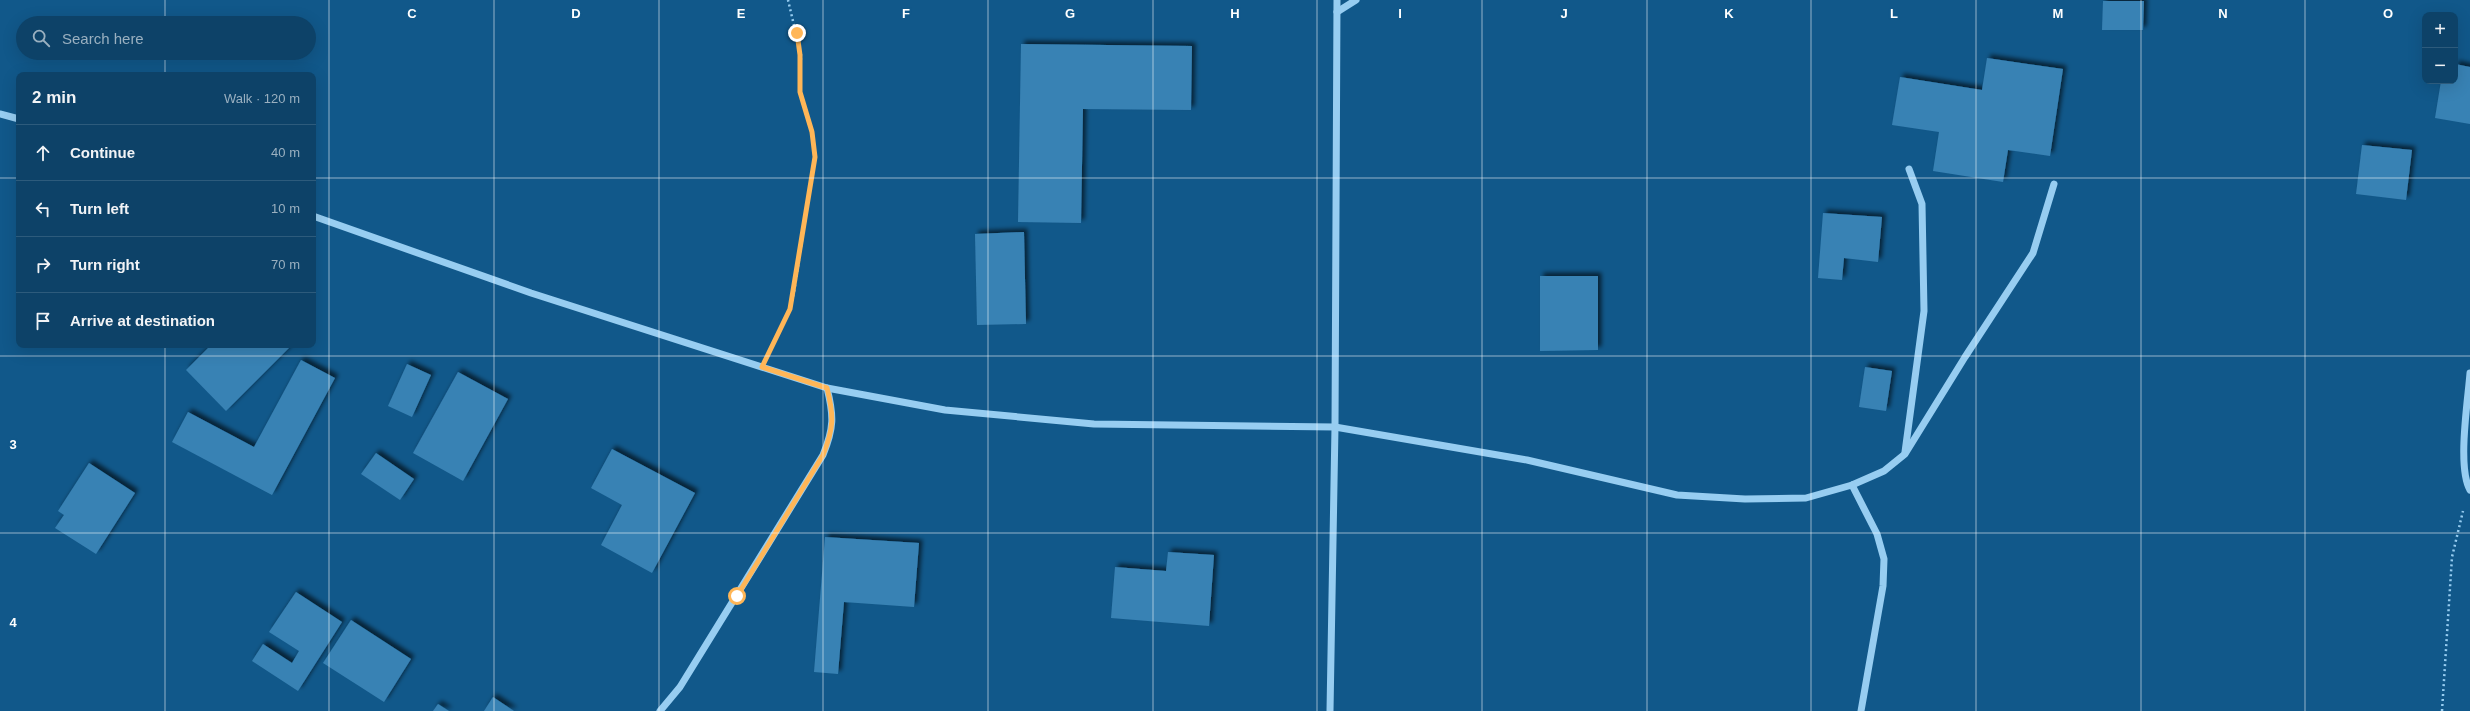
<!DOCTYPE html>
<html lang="en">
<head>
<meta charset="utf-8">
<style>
  body { margin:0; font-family:Arial,sans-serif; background:#16496e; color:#f1f3f6 }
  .controls { position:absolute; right:12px; top:12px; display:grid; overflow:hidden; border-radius:8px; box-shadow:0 4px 16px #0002 }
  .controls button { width:36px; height:36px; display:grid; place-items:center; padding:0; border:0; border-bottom:1px solid #2d5b7c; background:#0d4268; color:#f1f3f6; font:20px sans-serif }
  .stop { position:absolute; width:12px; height:12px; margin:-9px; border:3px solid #ffb657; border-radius:50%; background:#fff }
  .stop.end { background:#ffb657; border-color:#fff; box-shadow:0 1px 4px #0008 }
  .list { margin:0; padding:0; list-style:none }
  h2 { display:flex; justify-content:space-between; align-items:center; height:52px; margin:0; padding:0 16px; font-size:17px }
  h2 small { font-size:13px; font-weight:400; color:#9ab0c0 }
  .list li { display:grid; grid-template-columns:26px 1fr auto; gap:12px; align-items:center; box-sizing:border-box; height:56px; padding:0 16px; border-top:1px solid #2d5b7c }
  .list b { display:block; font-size:15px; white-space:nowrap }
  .list em { font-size:13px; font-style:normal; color:#9ab0c0 }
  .icon { flex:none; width:22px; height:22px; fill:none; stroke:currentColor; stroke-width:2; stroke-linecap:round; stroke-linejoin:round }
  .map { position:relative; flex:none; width:2470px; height:711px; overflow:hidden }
  .search { position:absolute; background:#0d4268; box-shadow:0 4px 16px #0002; left:16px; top:16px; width:300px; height:44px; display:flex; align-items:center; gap:10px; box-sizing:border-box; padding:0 14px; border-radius:22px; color:#9ab0c0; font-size:15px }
  .panel { position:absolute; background:#0d4268; box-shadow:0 4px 16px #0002; left:16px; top:72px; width:300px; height:276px; border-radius:8px }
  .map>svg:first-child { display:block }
  .building { fill:#3982b4; filter:url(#shadow) }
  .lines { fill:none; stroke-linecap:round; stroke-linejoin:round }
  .path { stroke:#97cdf1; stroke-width:2.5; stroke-dasharray:2 3; stroke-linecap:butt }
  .minor { stroke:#97cdf1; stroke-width:7 }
  .route { stroke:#ffb657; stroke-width:5 }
  .grid { fill:none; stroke:#fff; stroke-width:1; stroke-opacity:0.55 }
  .grid-label { font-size:13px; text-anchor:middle; font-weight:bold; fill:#fff; stroke:#11588a; stroke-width:4; stroke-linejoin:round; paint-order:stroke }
</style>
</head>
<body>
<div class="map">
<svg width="2470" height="711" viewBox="0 0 2470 711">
  <defs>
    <filter id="shadow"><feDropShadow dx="3.5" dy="-3.5" stdDeviation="2" flood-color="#0009"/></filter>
  </defs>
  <rect width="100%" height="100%" fill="#11588a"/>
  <g class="building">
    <path d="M2103,1h41l-1,29h-41z"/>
    <path d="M1021,44l171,2 -1,64 -108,-1 -2,114 -63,-1z"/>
    <path d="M1987,58l76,11 -13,87 -42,-6 -5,32 -70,-11 6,-39 -47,-7 8,-48 82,13z"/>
    <path d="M2455,64l15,3v57l-35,-6 6,-37h14z"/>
    <path d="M2362,145l50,5 -6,50 -50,-6z"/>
    <path d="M1823,213l59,4 -4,45 -34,-4 -2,22 -24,-2z"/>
    <path d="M1024,232l2,92 -49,1 -2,-91z"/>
    <path d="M1540,276h58v74l-58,1z"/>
    <path d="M211,345h75l3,3 -63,63 -40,-41z"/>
    <path d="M301,360l34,18 -63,117 -100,-53 16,-30 66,35z"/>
    <path d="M407,364l24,11 -19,42 -24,-11z"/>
    <path d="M1865,367l27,4 -6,40 -27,-4z"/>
    <path d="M458,372l50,27 -45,82 -50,-28z"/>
    <path d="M612,449l83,44 -43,80 -51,-28 21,-40 -31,-17z"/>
    <path d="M376,453l38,26 -14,21 -39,-26z"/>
    <path d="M89,463l46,30 -39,61 -41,-26 9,-13 -6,-4z"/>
    <path d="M825,537l94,6 -5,64 -70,-5 -6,72 -24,-2z"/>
    <path d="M1168,552l46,3 -5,71 -98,-8 4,-51 51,4z"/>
    <path d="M296,592l46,30 -44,69 -46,-30 11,-17 29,19 7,-12 -30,-19z"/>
    <path d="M351,620l60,39 -27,43 -61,-39z"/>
    <path d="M493,697l21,14h-30z"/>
    <path d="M438,704l11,7h-16z"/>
  </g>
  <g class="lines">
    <g class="path">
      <path d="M772,347l18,-38 4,-17 21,-135 -3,-26 -12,-39 1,-37 -13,-55"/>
      <path d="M2442,711l10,-154 11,-46"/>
    </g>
    <g class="minor">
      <path d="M1337,12l19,-12"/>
      <path d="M0,114l19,5"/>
      <path d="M313,216l218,77 296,95 118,22 149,14 241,3 192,33 150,35 68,4 61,-1 46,-13 32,-14 21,-17 60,-97 68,-104 21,-69"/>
      <path d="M2470,373c-2,27 -13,94 0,117"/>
      <path d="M1905,452l19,-141 -2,-107 -13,-35"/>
      <path d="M1852,485l25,49 7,25 -1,27 -22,125"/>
      <path d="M660,711l20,-24 143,-232c11,-27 11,-39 4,-67"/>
      <path d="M1330,711l5,-284 2,-427"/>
    </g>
  </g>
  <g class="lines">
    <path class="route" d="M737,596l86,-141c11,-27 11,-39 4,-67l-65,-21 28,-58 25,-152 -3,-25 -12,-40v-37l-3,-22"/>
  </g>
  <path class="grid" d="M165,0v23M329,0v711M494,0v711M659,0v711M823,0v711M988,0v711M1153,0v711M1317,0v711M1482,0v711M1647,0v711M1811,0v711M1976,0v711M2141,0v711M2305,0v711M165,53v22M0,178h19M313,178h2157M165,345v366M0,356h2470M0,533h2470"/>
  <g class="grid-label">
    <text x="412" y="18">C</text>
    <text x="576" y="18">D</text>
    <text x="741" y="18">E</text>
    <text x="906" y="18">F</text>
    <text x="1070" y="18">G</text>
    <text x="1235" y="18">H</text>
    <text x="1400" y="18">I</text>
    <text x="1564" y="18">J</text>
    <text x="1729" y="18">K</text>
    <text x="1894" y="18">L</text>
    <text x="2058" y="18">M</text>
    <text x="2223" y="18">N</text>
    <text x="2388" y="18">O</text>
    <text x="13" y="449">3</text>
    <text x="13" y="627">4</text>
  </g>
</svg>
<div class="controls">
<button>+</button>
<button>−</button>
</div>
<div class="stop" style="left:737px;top:596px"></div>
<div class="stop end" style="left:797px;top:33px"></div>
<div class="search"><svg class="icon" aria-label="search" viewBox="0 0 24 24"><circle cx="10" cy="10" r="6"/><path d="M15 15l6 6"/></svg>Search here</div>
<section class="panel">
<h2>2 min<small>Walk · 120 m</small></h2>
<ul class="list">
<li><svg class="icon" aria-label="ahead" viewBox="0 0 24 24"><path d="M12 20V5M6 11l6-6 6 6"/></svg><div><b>Continue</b></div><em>40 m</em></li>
<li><svg class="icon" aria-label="left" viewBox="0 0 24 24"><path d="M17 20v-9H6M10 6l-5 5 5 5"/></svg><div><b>Turn left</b></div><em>10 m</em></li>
<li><svg class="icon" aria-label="right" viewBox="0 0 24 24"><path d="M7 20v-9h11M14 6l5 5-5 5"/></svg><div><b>Turn right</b></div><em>70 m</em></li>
<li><svg class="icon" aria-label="arrive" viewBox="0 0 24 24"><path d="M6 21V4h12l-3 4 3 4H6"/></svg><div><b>Arrive at destination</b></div></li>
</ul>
</section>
</div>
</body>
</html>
